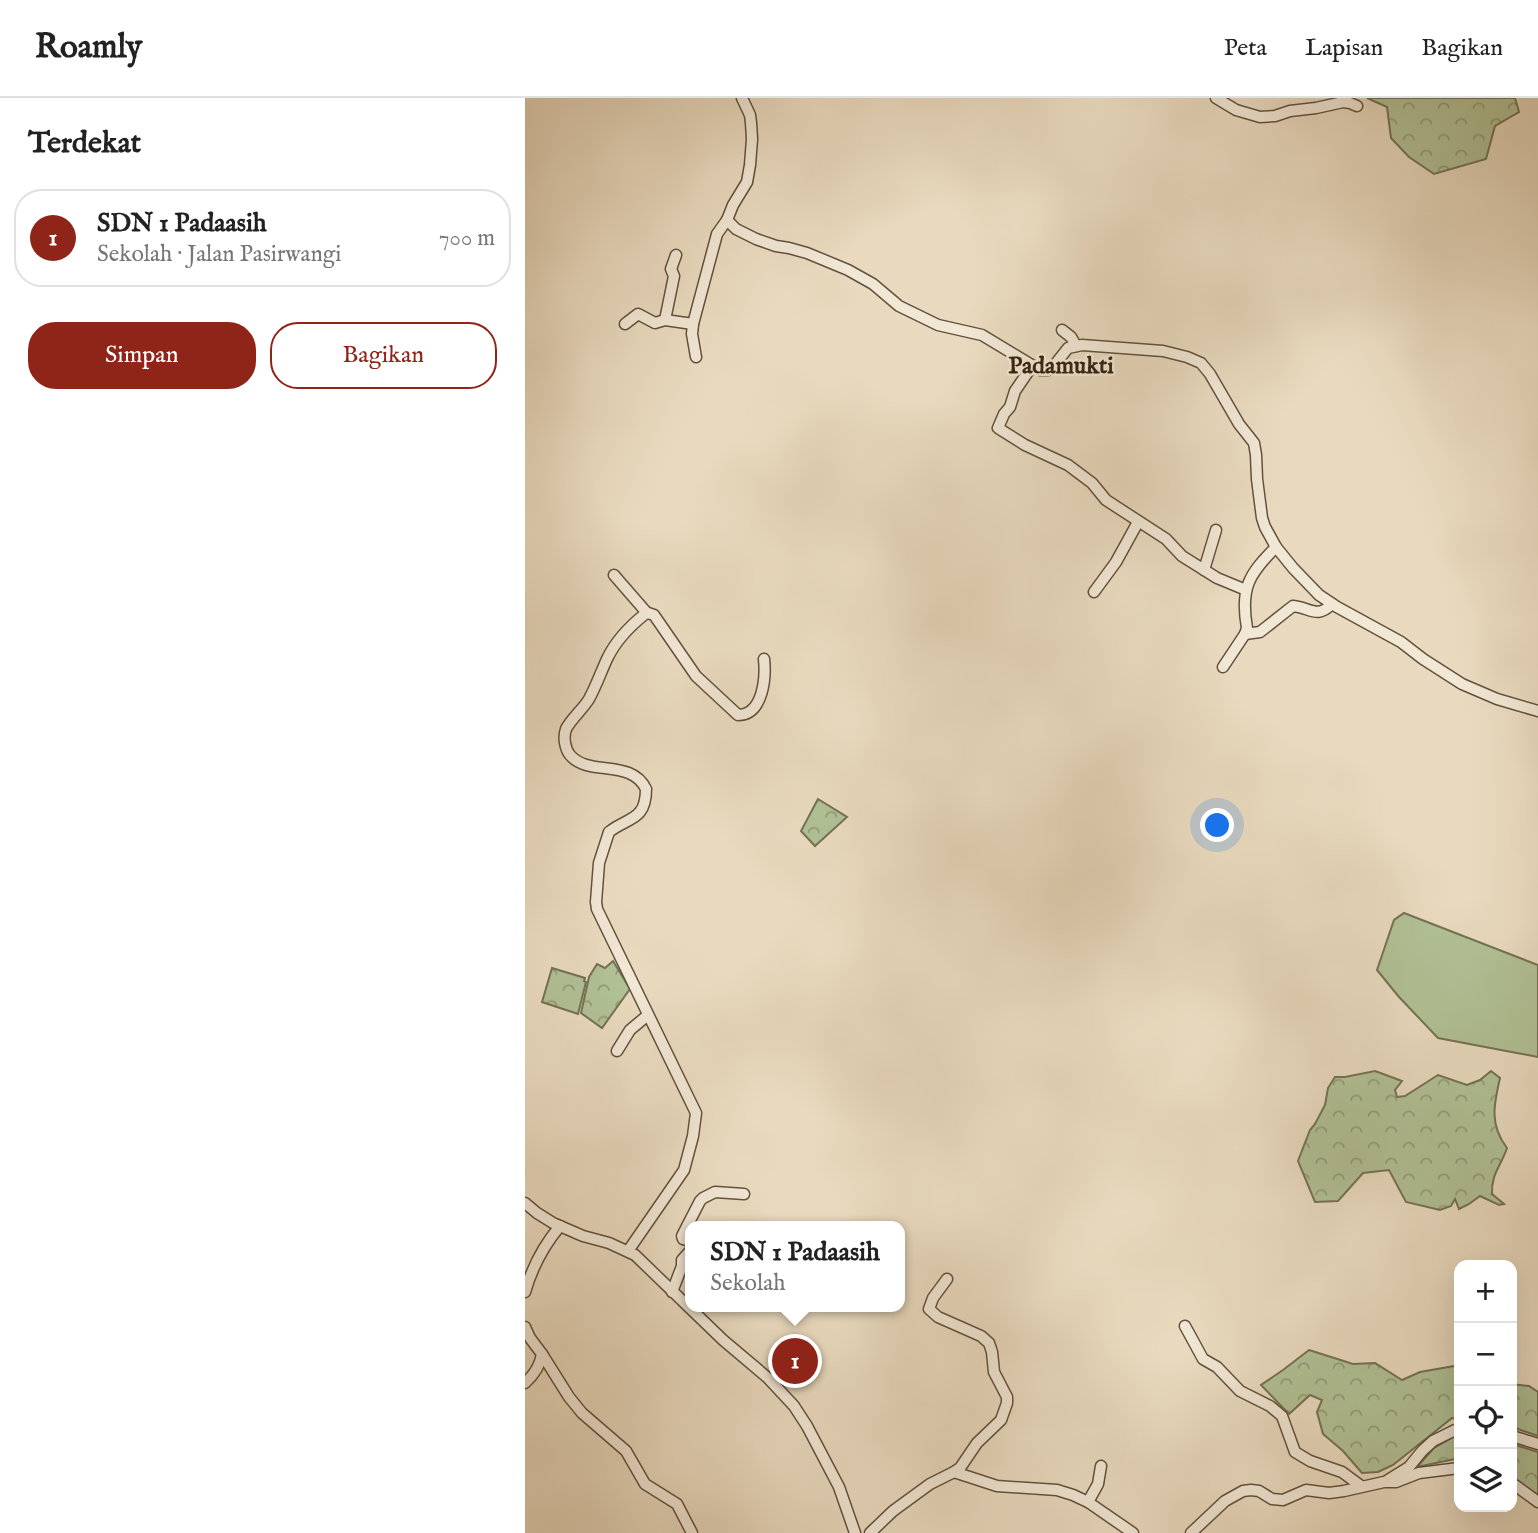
<!DOCTYPE html>
<html lang="id">
<head>
<meta charset="utf-8">
<style>
  body { margin:0; font-family:"IM FELL English",serif; background:#f2f2f2; color:#222 }
  .controls { position:absolute; right:21px; bottom:21px; display:grid; overflow:hidden; border-radius:14px; box-shadow:0 7px 28px #0002 }
  .controls button { width:63px; height:63px; display:grid; place-items:center; padding:0; border:0; border-bottom:2px solid #e0e0e0; background:#fff; color:#222; font:35px sans-serif }
  .you { position:absolute; left:693px; top:728px; width:24px; height:24px; margin:-18px; border:5px solid #fff; border-radius:50%; background:#1a73e8; box-shadow:0 0 0 10px #1a73e833 }
  .badge { display:grid; place-items:center; width:46px; height:46px; border-radius:50%; background:#8f2418; color:#fff; font-size:23px; font-weight:700 }
  .pin { position:absolute; translate:-50% -50%; border:4px solid #fff; box-shadow:0 2px 7px #0006 }
  .popup { position:absolute; left:160px; top:1123px; width:220px; height:91px; box-sizing:border-box; display:grid; place-content:center; border-radius:14px; background:#fff; filter:drop-shadow(0 2px 5px #0005); font-size:23px; white-space:nowrap; color:#767676 }
  .popup b { font-size:26px; color:#222 }
  .popup::after { content:''; position:absolute; left:50%; top:100%; margin-left:-14px; border:14px solid transparent; border-top-color:#fff }
  .list { margin:0; padding:0; list-style:none }
  h2 { display:flex; justify-content:space-between; align-items:center; height:91px; margin:0; padding:0 28px; font-size:30px }
  h2 small { font-size:23px; font-weight:400; color:#767676 }
  .list li { display:grid; grid-template-columns:46px 1fr auto; gap:21px; align-items:center; box-sizing:border-box; height:98px; margin:0 14px 14px; padding:0 14px; border:2px solid #e0e0e0; border-radius:28px }
  .list b { display:block; font-size:26px; white-space:nowrap }
  .list p { margin:0; font-size:23px; white-space:nowrap; color:#767676 }
  .list em { font-size:23px; font-style:normal; color:#767676 }
  .actions { display:flex; gap:14px; padding:21px 28px }
  .actions a { flex:1; padding:16px 0; border:2px solid #8f2418; border-radius:28px; text-align:center; font-size:24px; color:#8f2418 }
  .actions .main { background:#8f2418; color:#fff }
  .icon { flex:none; width:38px; height:38px; fill:none; stroke:currentColor; stroke-width:2; stroke-linecap:round; stroke-linejoin:round }
  .map { position:relative; flex:none; width:1013px; height:1435px; overflow:hidden }
  header { display:flex; align-items:center; gap:42px; box-sizing:border-box; height:98px; padding:0 35px; background:#fff; border-bottom:2px solid #e0e0e0 }
  header strong { font-size:33px }
  nav { display:flex; gap:38px; margin-inline-start:auto; font-size:24px }
  main { display:flex }
  aside { flex:1; background:#fff }
  .map>svg:first-child { display:block }
  .grass { fill:#b1c196; stroke:#747254; stroke-width:2 }
  .forest { fill:url(#forest-crowns); stroke:#747254; stroke-width:2 }
  .lines { fill:none; stroke-linecap:round; stroke-linejoin:round }
  .minor-casing { stroke:#64513d; stroke-width:13 }
  .minor { stroke:#f1e7d5; stroke-width:10 }
  .labels { text-anchor:middle; stroke-width:5; stroke-linejoin:round; paint-order:stroke }
  .quarter-label { font-size:24px; font-weight:bold; fill:#382312; stroke:#f1e7d5 }
</style>
</head>
<body>
<header>
<strong>Roamly</strong>
<nav><a>Peta</a><a>Lapisan</a><a>Bagikan</a></nav>
</header>
<main>
<aside>
<h2>Terdekat<small></small></h2>
<ul class="list">
<li><span class="badge">1</span><div><b>SDN 1 Padaasih</b><p>Sekolah · Jalan Pasirwangi</p></div><em>700 m</em></li>
</ul>
<div class="actions"><a class="main">Simpan</a><a>Bagikan</a></div>
</aside>
<div class="map">
<svg width="1013" height="1435" viewBox="0 0 1013 1435">
  <defs>
    <pattern id="forest-crowns" width="20" height="18" patternUnits="userSpaceOnUse" patternTransform="scale(1.75)"><rect width="20" height="18" fill="#b1c196"/><path d="M2 6a3 3 0 1 1 6 0M12 15a3 3 0 1 1 6 0" fill="none" stroke="#919c79"/></pattern>
  </defs>
  <rect width="100%" height="100%" fill="#e9dabf"/>
  <filter id="stains"><feTurbulence type="fractalNoise" baseFrequency=".00286" numOctaves="4"/><feColorMatrix values="0 0 0 0 .2 0 0 0 0 .09 0 0 0 0 .02 0 0 0 .5 -.17"/></filter>
  <radialGradient id="worn" r=".72"><stop offset=".6" stop-color="#630" stop-opacity="0"/><stop offset="1" stop-color="#630" stop-opacity=".3"/></radialGradient>
  <path class="grass" d="M879,815l134,52v92l-100,-19 -39,-41 -22,-27 17,-50z"/>
  <g class="forest">
    <path d="M842,0h148l4,14 -24,14 -9,33 -52,15 -25,-17 -18,-19 -4,-31z"/>
    <path d="M293,701l29,18 -32,29 -14,-15z"/>
    <path d="M88,863l17,28 -28,39 -21,-15 8,-36 8,-13 8,4z"/>
    <path d="M27,870l33,10 -1,3 2,1 -8,32 -36,-12z"/>
    <path d="M850,973l27,10 -7,9 2,7 8,-1 33,-21 29,10 13,-5 11,-9 9,7c-6,26 -11,47 7,70 -6,18 -16,26 -15,46l12,10 -5,1 -19,-9 -11,8 -10,5 -4,-10 -4,7 -11,4 -34,-8 -17,-32 -26,3 -25,28 -23,1 -17,-41 12,-31 5,-6 10,-19 3,-17 7,-11h10z"/>
    <path d="M784,1252l44,14 22,-1 27,17 18,-8 34,-6 5,2v51l-7,-1 -59,47 -15,7 -16,1 -19,-22 -20,-17 -6,-22 5,-12 -12,-5 -21,19 -28,-29 22,-15z"/>
    <path d="M987,1286l17,2 9,6v44l-26,-9z"/>
    <path d="M930,1338h4v23h-4l-38,8 17,-19z"/>
    <path d="M987,1346l26,8v43l-26,-17z"/>
  </g>
  <g class="lines">
    <defs>
      <g id="minor">
        <path d="M217,0l8,17 1,8 1,16 -2,26 -3,17 -14,23 -6,15 9,9 20,10 20,7 13,2 18,5 41,17 25,14 26,22 39,19 44,10 58,35h8l5,-3 15,-19 14,-3 81,6 24,6 14,6 9,11 29,50 15,19 2,12 1,24 5,39 3,9 11,20 17,21 26,27 18,12 64,35 22,17 39,25 35,15 41,12"/>
        <path d="M691,0l20,12 24,7 15,-1 15,-5 26,-3 27,-6 7,1 7,3"/>
        <path d="M140,222l9,-44 -3,-7 5,-14"/>
        <path d="M100,226l13,-10 17,9 10,-3 28,4"/>
        <path d="M537,232l9,7 5,9"/>
        <path d="M171,259l-4,-23 1,-10 24,-90 10,-14"/>
        <path d="M507,268l-17,25 -5,16 -6,7 -6,14 27,17 43,20 24,18 14,17 60,39 16,17 35,22 29,12"/>
        <path d="M679,472l12,-40"/>
        <path d="M89,477l33,38"/>
        <path d="M569,494l22,-30 22,-40"/>
        <path d="M720,536l15,-2 33,-26c18,2 24,13 39,-2"/>
        <path d="M698,569l22,-33 2,-6c-7,-40 2,-54 29,-81"/>
        <path d="M92,953l13,-21 18,-15"/>
        <path d="M0,1105l12,10 16,10 30,13 26,7 26,12 88,85 45,38 26,28 13,20 32,61 16,46"/>
        <path d="M165,1143l-7,-2 -1,-3 18,-35 3,-3 12,-6 29,2"/>
        <path d="M103,1153l56,-81 9,-34 3,-23 -99,-204 -1,-7 3,-39 10,-31c19,-15 37,-11 37,-43 -15,-31 -58,-12 -76,-34 -5,-6 -7,-18 -4,-26 5,-10 17,-20 23,-30 7,-13 12,-27 18,-40 8,-17 23,-33 38,-45l3,-1 6,2 42,61 42,39c25,0 28,-37 26,-56"/>
        <path d="M422,1181l-14,19 -4,11 9,8 43,19 8,7 3,9 2,20 13,25v6l-6,17 -24,23 -17,25 -6,4"/>
        <path d="M0,1194c7,-24 19,-47 35,-66"/>
        <path d="M147,1194l10,-26v-6l8,-9"/>
        <path d="M660,1228l18,33 14,8 23,24 30,15 12,10 13,36 15,9 32,11 19,14"/>
        <path d="M0,1229l5,11 12,16c-2,12 -8,21 -17,29"/>
        <path d="M17,1256l27,43 13,16 44,38 19,33 32,20 15,29"/>
        <path d="M987,1338l26,8"/>
        <path d="M863,1382l21,-13 13,-16 11,-10 22,-11h4"/>
        <path d="M987,1385l26,19"/>
        <path d="M563,1404l10,-18 3,-18"/>
        <path d="M345,1435l23,-22 37,-27 24,-12 43,14 60,4 16,5 15,7 45,31"/>
        <path d="M666,1435l34,-32 18,-10 8,-1 8,1 13,8 11,1 23,-10 23,3 15,-2 40,-9h12l23,-9 40,-5"/>
      </g>
    </defs>
    <use href="#minor" class="minor-casing"/>
    <use href="#minor" class="minor"/>
  </g>
  <g class="labels">
    <g class="quarter-label">
      <text x="536" y="275">Padamukti</text>
    </g>
  </g>
  <rect width="100%" height="100%" filter="url(#stains)"/>
  <rect width="100%" height="100%" fill="url(#worn)"/>
</svg>
<div class="controls">
<button>+</button>
<button>−</button>
<button><svg class="icon" aria-label="locate" viewBox="0 0 24 24"><circle cx="12" cy="12" r="6"/><path d="M12 2v4M12 18v4M2 12h4M18 12h4"/></svg></button>
<button><svg class="icon" aria-label="layers" viewBox="0 0 24 24"><path d="M12 4l9 5-9 5-9-5zM3 14l9 5 9-5"/></svg></button>
</div>
<div class="you"></div>
<div class="pin badge" style="left:270px;top:1263px">1</div>
<div class="popup"><b>SDN 1 Padaasih</b>Sekolah</div>
</div>
</main>
</body>
</html>
